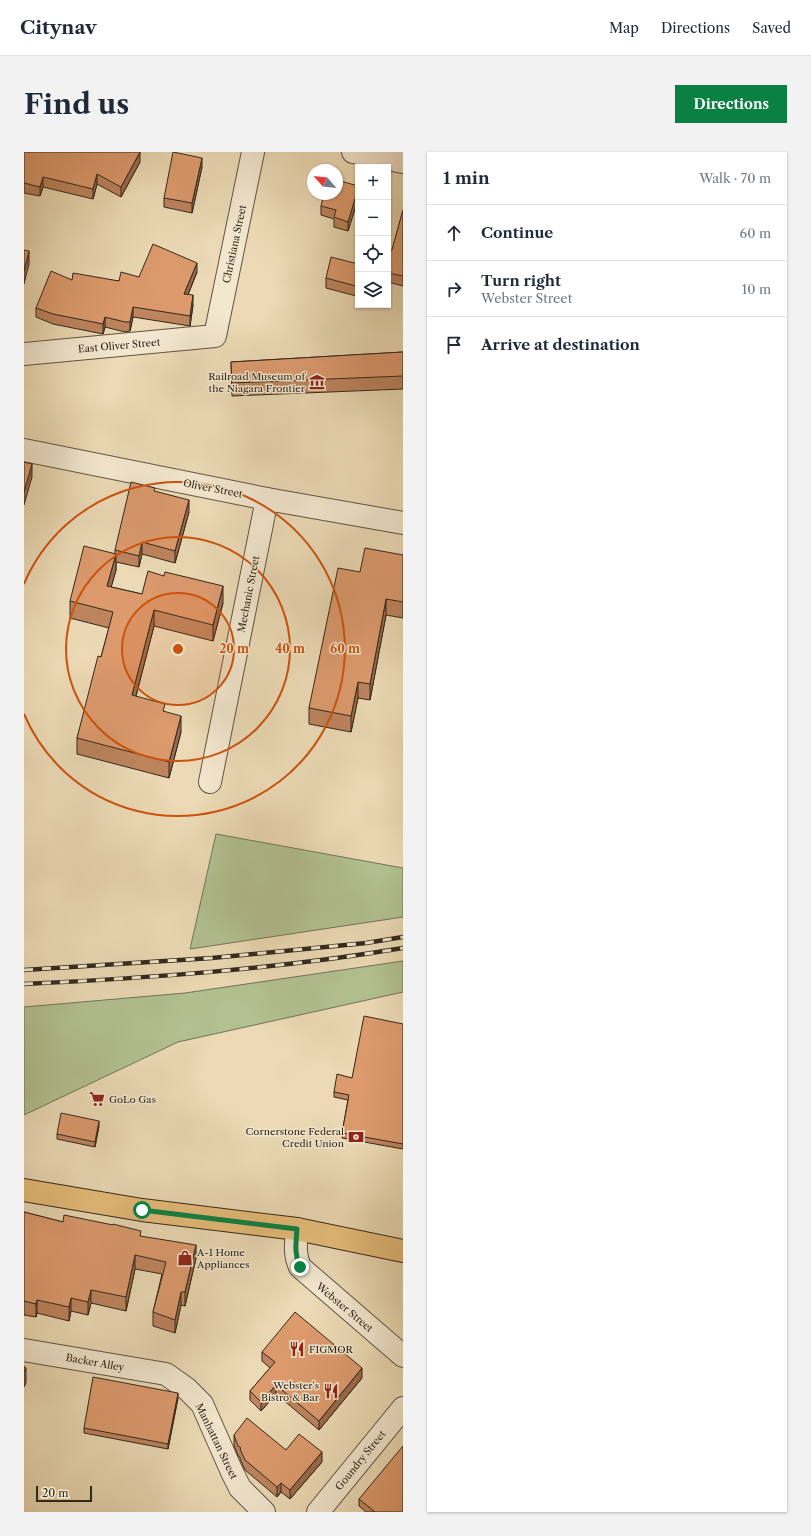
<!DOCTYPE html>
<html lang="en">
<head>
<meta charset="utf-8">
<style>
  body { margin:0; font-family:"Libre Caslon Text",serif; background:#f2f2f3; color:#1f2937 }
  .controls { position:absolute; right:12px; top:12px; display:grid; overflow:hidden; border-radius:0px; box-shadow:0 1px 3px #0004 }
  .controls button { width:36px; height:36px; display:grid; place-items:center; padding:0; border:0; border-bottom:1px solid #e0e1e3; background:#fff; color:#1f2937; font:20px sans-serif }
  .compass { position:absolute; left:283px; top:12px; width:36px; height:36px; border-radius:50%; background:#fff; box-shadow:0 1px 3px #0004; rotate:297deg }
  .scale { position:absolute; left:12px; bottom:10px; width:56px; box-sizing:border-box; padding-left:4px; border:2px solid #33281c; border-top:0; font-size:11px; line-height:14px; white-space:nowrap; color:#33281c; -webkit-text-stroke:3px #f2e7cf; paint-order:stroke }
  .stop { position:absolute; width:12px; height:12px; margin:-9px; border:3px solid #0b8043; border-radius:50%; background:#fff }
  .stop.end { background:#0b8043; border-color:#fff; box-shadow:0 1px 4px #0008 }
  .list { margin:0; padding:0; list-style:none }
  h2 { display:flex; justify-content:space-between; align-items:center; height:52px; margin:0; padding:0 16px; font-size:17px }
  h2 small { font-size:13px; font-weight:400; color:#747a83 }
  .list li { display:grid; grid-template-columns:26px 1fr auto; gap:12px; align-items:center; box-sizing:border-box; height:56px; padding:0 16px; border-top:1px solid #e0e1e3 }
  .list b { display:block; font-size:15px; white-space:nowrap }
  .list p { margin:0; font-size:13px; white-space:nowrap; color:#747a83 }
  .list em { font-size:13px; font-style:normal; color:#747a83 }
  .icon { flex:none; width:22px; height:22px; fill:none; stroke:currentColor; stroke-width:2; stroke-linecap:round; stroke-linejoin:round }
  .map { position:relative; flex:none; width:379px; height:1360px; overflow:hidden; border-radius:0px }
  header { display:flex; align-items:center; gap:24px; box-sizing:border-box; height:56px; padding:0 20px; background:#fff; border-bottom:1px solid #e0e1e3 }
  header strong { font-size:19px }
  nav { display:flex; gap:22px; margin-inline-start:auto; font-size:14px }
  .intro { display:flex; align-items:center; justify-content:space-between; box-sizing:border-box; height:96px; padding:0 24px }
  h1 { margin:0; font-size:28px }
  .button { padding:10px 18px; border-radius:0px; background:#0b8043; color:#fff; font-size:14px; font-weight:700 }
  main { display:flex; gap:24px; padding:0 24px }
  aside { flex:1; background:#fff; border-radius:0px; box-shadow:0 1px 3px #0004 }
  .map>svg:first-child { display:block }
  .green { fill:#b2c191; stroke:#727456 }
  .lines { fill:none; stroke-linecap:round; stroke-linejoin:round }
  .minor-casing { stroke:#615442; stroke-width:24 }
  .major-casing { stroke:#33281c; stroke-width:24 }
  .minor { stroke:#f2e7cf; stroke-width:22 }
  .major { stroke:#e6bd7a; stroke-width:22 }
  .rail-casing { stroke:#33281c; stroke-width:4.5 }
  .rail { stroke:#f2e7cf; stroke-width:3; stroke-dasharray:9; stroke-linecap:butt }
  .wall { fill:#bd845e; stroke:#33281c }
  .shaded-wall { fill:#9a6c4c; stroke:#33281c }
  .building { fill:#dc9a6d; stroke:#33281c }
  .route { stroke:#0b8043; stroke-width:5 }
  .ring { fill:none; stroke:#cd520e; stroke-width:2 }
  .labels { text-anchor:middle; stroke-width:3; stroke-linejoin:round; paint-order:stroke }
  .street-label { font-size:10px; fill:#33281c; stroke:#f2e7cf }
  .poi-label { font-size:10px; fill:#33281c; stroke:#f2e7cf; text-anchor:end }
  .centre { fill:#cd520e; stroke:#f2e7cf; stroke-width:2 }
  .ring-label { font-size:12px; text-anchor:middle; font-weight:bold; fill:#cd520e; stroke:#f2e7cf; stroke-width:3; stroke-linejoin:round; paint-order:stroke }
</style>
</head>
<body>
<header>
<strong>Citynav</strong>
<nav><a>Map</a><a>Directions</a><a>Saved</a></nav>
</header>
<div class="intro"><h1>Find us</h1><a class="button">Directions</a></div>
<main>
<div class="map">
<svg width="379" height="1360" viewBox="0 0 379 1360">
  <rect width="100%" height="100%" fill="#ebdab5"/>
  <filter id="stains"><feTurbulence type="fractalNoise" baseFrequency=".005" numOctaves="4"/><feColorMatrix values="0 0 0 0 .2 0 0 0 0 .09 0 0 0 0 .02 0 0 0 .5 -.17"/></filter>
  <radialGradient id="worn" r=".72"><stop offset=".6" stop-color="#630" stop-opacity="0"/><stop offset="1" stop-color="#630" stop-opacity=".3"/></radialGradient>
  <g class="green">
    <path d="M192,682l187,34v49l-213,32z"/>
    <path d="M379,809v31l-225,50 -154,73v-108l161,-14z"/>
  </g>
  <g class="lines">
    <defs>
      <g id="minor">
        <path d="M329,0l50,10"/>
        <path d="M0,202l191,-18 38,-184"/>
        <path d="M0,298l243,49 136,24"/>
        <path d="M186,630l57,-283"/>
        <path d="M273,1077c-1,14 -3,25 3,38l103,89"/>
        <path d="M0,1198l142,24 21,15 15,15 30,68 8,16 24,24"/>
        <path d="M294,1360l85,-104"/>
      </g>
      <path id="major" d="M0,1038l118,20 155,19 106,22"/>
    </defs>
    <use href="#minor" class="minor-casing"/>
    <use href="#major" class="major-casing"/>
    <use href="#minor" class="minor"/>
    <use href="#major" class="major"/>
    <defs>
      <g id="rail">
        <path d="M0,818l188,-12 154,-15 37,-6"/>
        <path d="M0,832c126,-6 254,-15 379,-36"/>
      </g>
    </defs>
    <use href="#rail" class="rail-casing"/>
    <use href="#rail" class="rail"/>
  </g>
  <g class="wall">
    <path d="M0,0l116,10 -19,35 -24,-13 -4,15 -50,-12 -3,9 -16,-3z"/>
    <path d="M178,15l-10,46 -28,-6v-9z"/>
    <path d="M334,34v13l-10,32 -14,-4v-8l-13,-4v-9z"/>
    <path d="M379,58v76l-15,-4v-29l4,-3z"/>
    <path d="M334,112v23l-2,9 -30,-8v-10z"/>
    <path d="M173,120l-9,23 5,10 -3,21 -57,-9 -3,14 -5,1 -20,-5 -2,7 -50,-10 -17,-7v-9l36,-28 47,1 20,-4z"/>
    <path d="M379,200v37l-171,7 -1,-34z"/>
    <path d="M131,340l34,20 -14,51 -33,-9 -3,13 -23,-5v8l-5,17 31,7 81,9 -10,38 -59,-15 -18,70 29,16 16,20 -12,46 -92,-24v-16l24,-81 8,-29 -39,-10v-17l45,-48v-3z"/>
    <path d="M379,403v63l-17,-3 -16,85 -12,-2 -7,34 -42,-8v-16l51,-136z"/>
    <path d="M379,872v125l-61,-11v-5l6,-33 -14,-3v-5l18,-14z"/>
    <path d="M75,974l-4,21 -38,-8v-5z"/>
    <path d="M0,1060l39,10 78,14 55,22 -11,48 -4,-1 -6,28 -22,-7v-14l9,-38 -27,-5 -9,42 -35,-8 -3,12 -17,-4 -2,10 -32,-8 -1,4 -12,-2z"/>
    <path d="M238,1200l100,26 -43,52 -43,-36 -15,17 -11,-11v-9l20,-23 -8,-7z"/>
    <path d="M154,1246l-10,51 -84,-16v-5z"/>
    <path d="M210,1283l52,15 36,12 -32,37 -9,-7 -4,5 -32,-27 -5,-11v-2l-2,-1 -4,-11z"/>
    <path d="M335,1347l44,13h-37l-7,-6z"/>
  </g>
  <g class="shaded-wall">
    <path d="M116,0v10l-19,35v-10z"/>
    <path d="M178,6v9l-10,46v-10z"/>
    <path d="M73,22v10l-4,15v-10z"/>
    <path d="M19,25v10l-3,9v-9z"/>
    <path d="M334,37v10l-10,32v-9z"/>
    <path d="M5,99v13l-5,20v-13z"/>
    <path d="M173,111v9l-13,32v-10z"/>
    <path d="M334,126v9l-2,9v-10z"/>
    <path d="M169,143v10l-3,21v-10z"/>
    <path d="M109,155v10l-3,14v-9z"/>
    <path d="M81,165v10l-2,7v-10z"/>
    <path d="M8,312v13l-8,28v-13z"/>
    <path d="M165,348v12l-14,51v-12z"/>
    <path d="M118,390v12l-3,13v-11z"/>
    <path d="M92,402v16l-9,32v-16z"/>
    <path d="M199,434v17l-10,38v-16z"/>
    <path d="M362,447v16l-16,85v-16z"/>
    <path d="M130,458v16l-22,85v-16z"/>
    <path d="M334,530v16l-7,34v-16z"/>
    <path d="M157,564v16l-12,46v-16z"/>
    <path d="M75,969v5l-4,21v-5z"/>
    <path d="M172,1093v13l-11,48v-14z"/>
    <path d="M111,1103v14l-9,42v-14z"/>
    <path d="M67,1138v13l-3,12v-13z"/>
    <path d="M157,1140v13l-6,28v-13z"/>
    <path d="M47,1146v13l-2,10v-14z"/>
    <path d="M13,1148v13l-1,4v-13z"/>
    <path d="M2,1216v15l-2,4v-15z"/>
    <path d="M338,1216v10l-43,52v-9z"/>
    <path d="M252,1233v9l-15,17v-9z"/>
    <path d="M154,1241v5l-10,51v-5z"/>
    <path d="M298,1300v10l-32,37v-9z"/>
    <path d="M257,1331v9l-4,5v-10z"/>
  </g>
  <g class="building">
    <path d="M0,0h116l-19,35 -24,-13 -4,15 -50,-12 -3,10 -16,-4z"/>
    <path d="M149,0l29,6 -10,45 -28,-5z"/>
    <path d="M313,28l21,6v3l-10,33 -14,-5 2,-7 -15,-4 3,-12h13z"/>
    <path d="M379,58v66l-15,-3v-20l1,-4 3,1z"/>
    <path d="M129,92l44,19 -13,31 9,1 -3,21 -57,-9 -3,15h-5l-20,-5 -2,7 -50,-10 -17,-6 15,-37 21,9 1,-7 46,8 2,-9 18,5z"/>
    <path d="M0,98l5,1 -5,20z"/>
    <path d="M307,105l27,7v14l-2,8 -30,-8z"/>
    <path d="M379,200v24l-171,7 -1,-21z"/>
    <path d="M0,310l8,2 -8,28z"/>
    <path d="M107,330l24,6 -1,3 35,9 -14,51 -33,-9 -3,14 -24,-6z"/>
    <path d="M60,394l32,8 -9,32 35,8 6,-23 16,5 1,-4 58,14 -10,39 -59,-15 -22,85 33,9 -2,7 18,5 -12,46 -92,-24 21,-82 3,1 12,-45 -43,-11z"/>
    <path d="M341,396l38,7v47l-17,-3 -16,85 -12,-2 -7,34 -42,-8 29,-140 22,4z"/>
    <path d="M340,864l39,8v120l-61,-11 7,-38 -15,-3 3,-18 15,4z"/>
    <path d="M37,961l38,8 -4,21 -38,-8z"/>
    <path d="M0,1060l39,10 1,-7 49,10v-1l28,7 -1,5 56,9 -11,47h-4l-6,28 -22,-8 13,-50 -31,-7 -9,42 -35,-7 -3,12 -17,-4 -2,9 -32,-7 -1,4 -12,-3z"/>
    <path d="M271,1160l67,56 -43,53 -43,-36 -15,17 -11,-11 25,-29 -13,-10z"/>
    <path d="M0,1214l2,2 -2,4z"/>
    <path d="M69,1225l85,16 -10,51 -84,-16z"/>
    <path d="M223,1266l39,32 13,-16 23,18 -32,38 -9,-7 -4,4 -32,-27 -5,-11 1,-1 -3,-2 -4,-11z"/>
    <path d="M379,1294v66h-28l-16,-13z"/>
  </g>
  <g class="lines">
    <path class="route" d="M118,1058l155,19c-1,14 -3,25 3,38"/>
  </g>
  <circle cx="154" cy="497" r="56" fill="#cd520e" fill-opacity=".12"/>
  <g class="ring">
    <circle cx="154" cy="497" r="56"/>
    <circle cx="154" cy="497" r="112"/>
    <path d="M0 432A167 167 0 1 1 0 562"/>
  </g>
  <defs>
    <symbol id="museum-bare" viewBox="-9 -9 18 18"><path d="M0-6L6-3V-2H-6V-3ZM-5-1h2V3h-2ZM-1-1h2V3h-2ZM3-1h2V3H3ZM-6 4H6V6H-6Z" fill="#8f2418" stroke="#f2e7cf" stroke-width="2.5" paint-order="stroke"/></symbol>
    <symbol id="supermarket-bare" viewBox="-9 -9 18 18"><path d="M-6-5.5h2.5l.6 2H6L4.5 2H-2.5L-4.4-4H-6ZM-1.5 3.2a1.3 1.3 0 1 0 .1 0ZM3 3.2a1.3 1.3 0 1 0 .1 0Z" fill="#8f2418" stroke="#f2e7cf" stroke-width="2.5" paint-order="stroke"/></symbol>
    <symbol id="bank-bare" viewBox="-9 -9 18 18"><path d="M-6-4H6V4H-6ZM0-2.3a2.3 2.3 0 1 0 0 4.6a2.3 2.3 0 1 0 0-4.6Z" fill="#8f2418" stroke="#f2e7cf" stroke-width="2.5" paint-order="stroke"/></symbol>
    <symbol id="shop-bare" viewBox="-9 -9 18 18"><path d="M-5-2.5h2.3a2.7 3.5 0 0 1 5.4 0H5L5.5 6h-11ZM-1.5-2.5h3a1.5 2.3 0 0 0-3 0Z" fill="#8f2418" stroke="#f2e7cf" stroke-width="2.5" paint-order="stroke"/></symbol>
    <symbol id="restaurant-bare" viewBox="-9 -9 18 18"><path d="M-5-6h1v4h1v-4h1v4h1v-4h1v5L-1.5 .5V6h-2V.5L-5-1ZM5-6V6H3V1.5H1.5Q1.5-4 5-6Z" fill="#8f2418" stroke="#f2e7cf" stroke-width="2.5" paint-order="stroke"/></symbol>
  </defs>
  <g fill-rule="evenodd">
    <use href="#museum-bare" x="282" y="219" width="22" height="22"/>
    <use href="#supermarket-bare" x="62" y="936" width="22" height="22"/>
    <use href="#bank-bare" x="321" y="974" width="22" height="22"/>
    <use href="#shop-bare" x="150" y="1095" width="22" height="22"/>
    <use href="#restaurant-bare" x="262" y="1186" width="22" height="22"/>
    <use href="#restaurant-bare" x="296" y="1228" width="22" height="22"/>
  </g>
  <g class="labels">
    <g class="street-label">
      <text transform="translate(210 92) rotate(-78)" y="4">Christiana Street</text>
      <text transform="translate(95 193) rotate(-5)" y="4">East Oliver Street</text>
      <text transform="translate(189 336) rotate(11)" y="4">Oliver Street</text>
      <text transform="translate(224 442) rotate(-79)" y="4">Mechanic Street</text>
      <text transform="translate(321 1155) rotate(40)" y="4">Webster Street</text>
      <text transform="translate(71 1210) rotate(10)" y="4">Backer Alley</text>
      <text transform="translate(193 1289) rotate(64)" y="4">Manhattan Street</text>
      <text transform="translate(336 1308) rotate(-51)" y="4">Goundry Street</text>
    </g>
    <g class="poi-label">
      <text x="281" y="228">Railroad Museum of<tspan x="281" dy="12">the Niagara Frontier</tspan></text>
      <text x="85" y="951" text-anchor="start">GoLo Gas</text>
      <text x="320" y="983">Cornerstone Federal<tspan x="320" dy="12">Credit Union</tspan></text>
      <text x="173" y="1104" text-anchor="start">A-1 Home<tspan x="173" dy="12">Appliances</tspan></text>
      <text x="285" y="1201" text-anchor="start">FIGMOR</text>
      <text x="295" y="1237">Webster's<tspan x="295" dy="12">Bistro &amp; Bar</tspan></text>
    </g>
  </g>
  <circle cx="154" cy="497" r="6" class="centre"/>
  <g class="ring-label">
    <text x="210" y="501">20 m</text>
    <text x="266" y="501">40 m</text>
    <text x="321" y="501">60 m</text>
  </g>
  <rect width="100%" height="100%" filter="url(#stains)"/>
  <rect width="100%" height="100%" fill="url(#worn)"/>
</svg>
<div class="controls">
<button>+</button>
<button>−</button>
<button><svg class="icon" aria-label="locate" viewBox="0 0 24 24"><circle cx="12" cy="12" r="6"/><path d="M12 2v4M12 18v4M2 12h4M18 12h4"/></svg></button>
<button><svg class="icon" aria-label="layers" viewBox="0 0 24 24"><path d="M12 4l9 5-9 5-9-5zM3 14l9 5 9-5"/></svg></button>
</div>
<svg class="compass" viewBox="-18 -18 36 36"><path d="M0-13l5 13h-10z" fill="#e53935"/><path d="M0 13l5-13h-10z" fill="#747a83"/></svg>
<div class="scale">20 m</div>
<div class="stop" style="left:118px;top:1058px"></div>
<div class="stop end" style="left:276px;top:1115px"></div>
</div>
<aside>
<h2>1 min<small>Walk · 70 m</small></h2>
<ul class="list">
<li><svg class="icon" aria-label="ahead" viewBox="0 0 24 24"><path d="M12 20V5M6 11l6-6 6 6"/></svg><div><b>Continue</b></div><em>60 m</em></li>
<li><svg class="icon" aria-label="right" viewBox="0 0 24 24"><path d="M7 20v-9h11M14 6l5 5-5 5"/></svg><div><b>Turn right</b><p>Webster Street</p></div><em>10 m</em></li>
<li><svg class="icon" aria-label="arrive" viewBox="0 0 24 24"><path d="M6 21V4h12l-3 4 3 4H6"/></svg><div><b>Arrive at destination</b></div></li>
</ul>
</aside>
</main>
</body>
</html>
